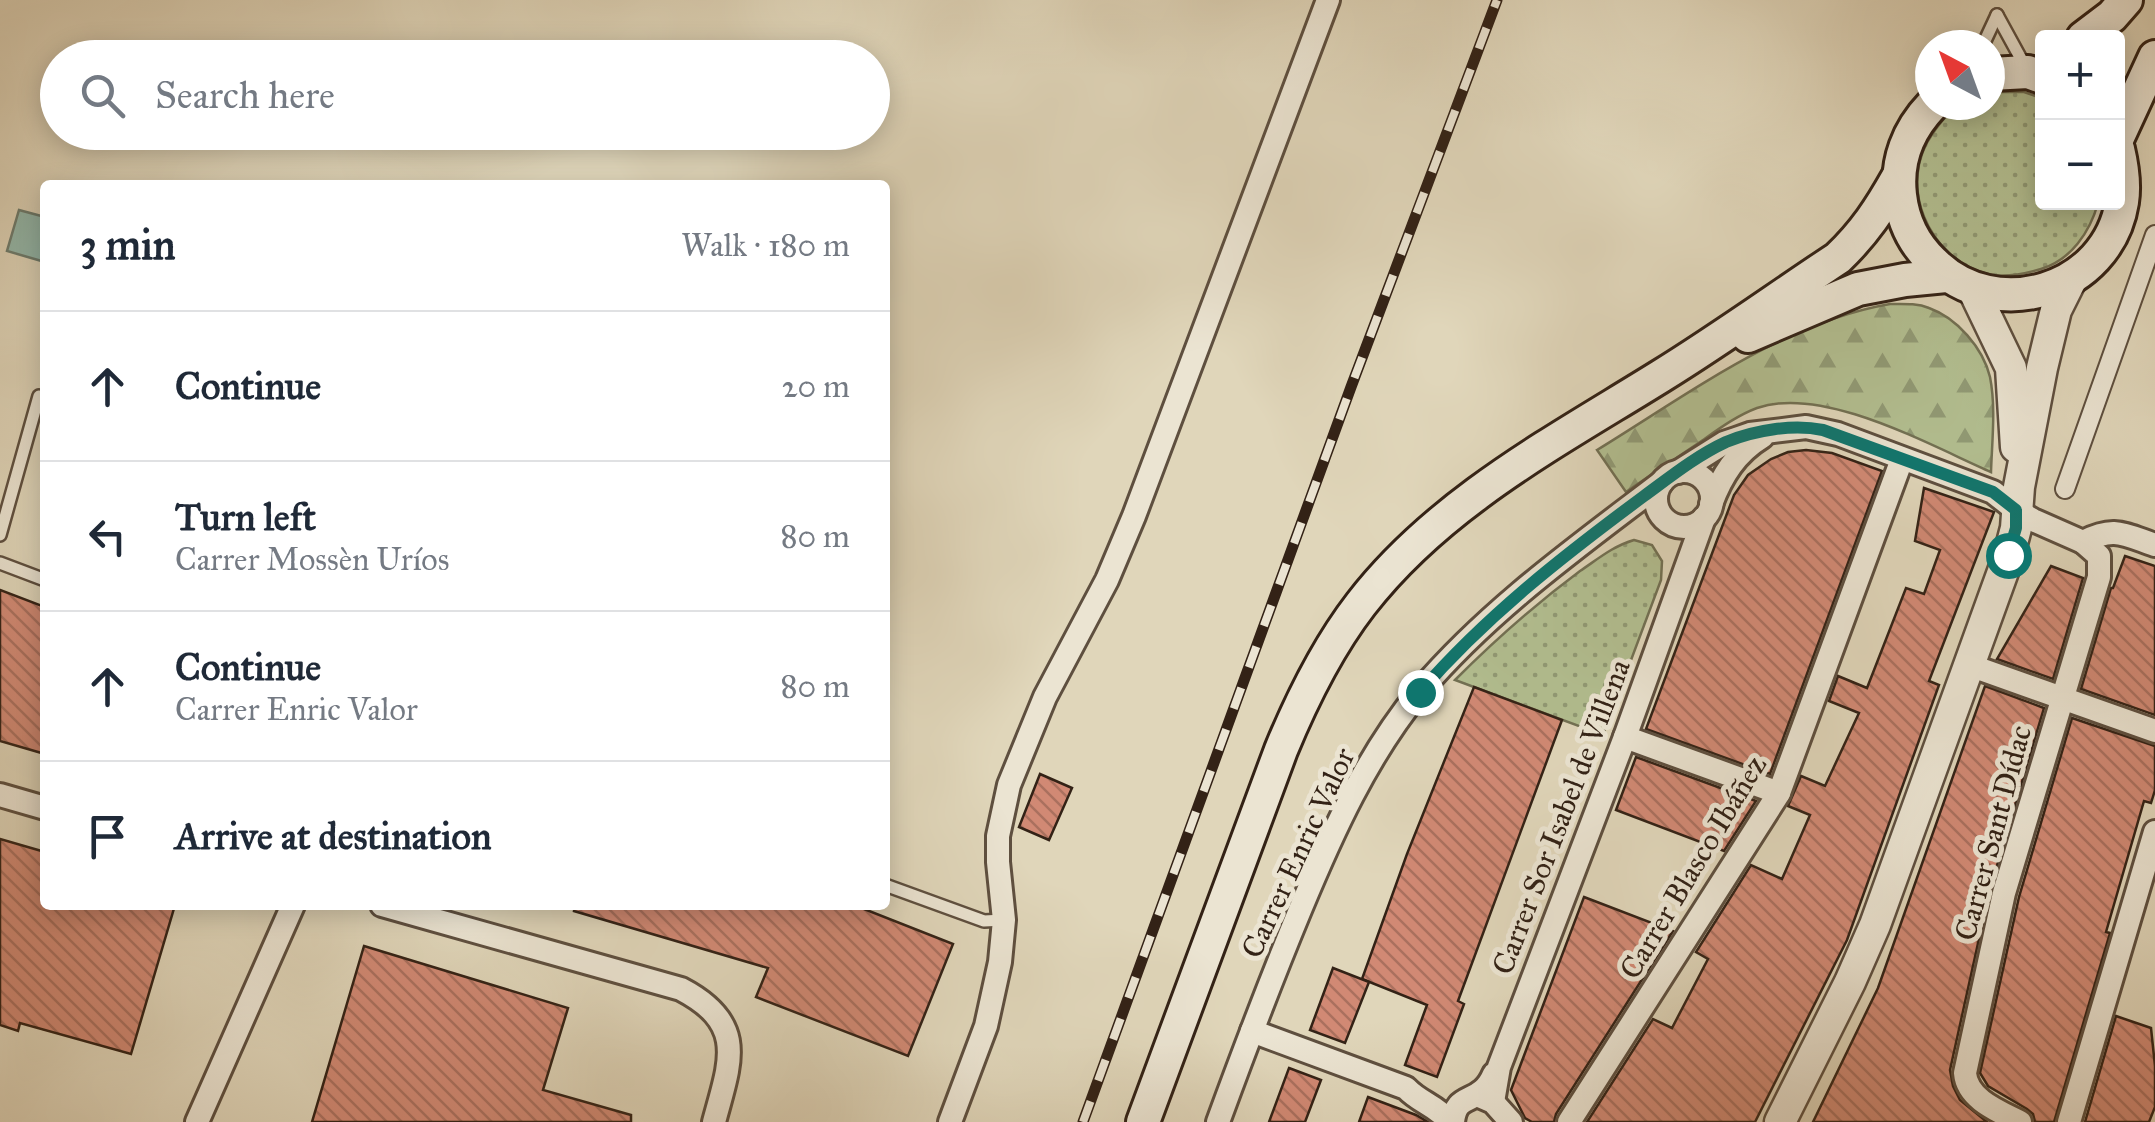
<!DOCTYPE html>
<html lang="en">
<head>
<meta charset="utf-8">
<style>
  body { margin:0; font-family:"IM FELL Great Primer",serif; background:#f6f6f7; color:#1f2937 }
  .controls { position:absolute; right:30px; top:30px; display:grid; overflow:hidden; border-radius:10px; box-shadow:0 5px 25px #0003 }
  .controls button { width:90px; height:90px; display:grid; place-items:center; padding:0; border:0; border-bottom:2px solid #e0e1e3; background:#fff; color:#1f2937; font:50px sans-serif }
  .compass { position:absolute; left:1915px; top:30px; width:90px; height:90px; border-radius:50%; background:#fff; box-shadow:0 5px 25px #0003; rotate:319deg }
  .stop { position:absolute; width:30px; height:30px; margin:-22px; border:8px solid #0f766e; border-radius:50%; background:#fff }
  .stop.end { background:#0f766e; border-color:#fff; box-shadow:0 2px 10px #0008 }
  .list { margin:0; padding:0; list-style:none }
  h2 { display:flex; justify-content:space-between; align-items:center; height:130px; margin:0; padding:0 40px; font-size:42px }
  h2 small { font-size:32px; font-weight:400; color:#747a83 }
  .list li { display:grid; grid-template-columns:65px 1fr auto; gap:30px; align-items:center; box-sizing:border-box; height:150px; padding:0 40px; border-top:2px solid #e0e1e3 }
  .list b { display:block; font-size:38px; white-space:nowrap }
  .list p { margin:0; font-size:32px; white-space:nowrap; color:#747a83 }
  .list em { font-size:32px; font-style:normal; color:#747a83 }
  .icon { flex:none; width:55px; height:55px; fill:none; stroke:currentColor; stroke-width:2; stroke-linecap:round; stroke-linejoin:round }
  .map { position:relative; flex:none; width:2155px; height:1122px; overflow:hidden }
  .search { position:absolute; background:#fff; box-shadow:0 5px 25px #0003; left:40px; top:40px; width:850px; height:110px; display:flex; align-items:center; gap:25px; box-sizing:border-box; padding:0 35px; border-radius:55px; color:#747a83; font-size:38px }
  .panel { position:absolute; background:#fff; box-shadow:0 5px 25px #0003; left:40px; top:180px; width:850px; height:730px; border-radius:10px }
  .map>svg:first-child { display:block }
  .grass { fill:url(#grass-dots); stroke:#727053; stroke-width:2.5 }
  .forest { fill:url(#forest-firs); stroke:#727053; stroke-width:2.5 }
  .water { fill:#94b9ac; stroke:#6d7d70; stroke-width:2.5 }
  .building { fill:url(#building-back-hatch); stroke:#332216; stroke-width:2.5 }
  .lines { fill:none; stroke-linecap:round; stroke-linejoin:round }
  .service-casing { stroke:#5e4f3f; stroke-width:16 }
  .pedestrian-casing { stroke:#5e4f3f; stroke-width:22 }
  .minor-casing { stroke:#5e4f3f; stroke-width:28 }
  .tertiary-casing { stroke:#5e4f3f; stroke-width:35 }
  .secondary-casing { stroke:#332216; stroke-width:38 }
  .service { stroke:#ebe4d2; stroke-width:11 }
  .pedestrian { stroke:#ebe4d2; stroke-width:18 }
  .minor { stroke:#ebe4d2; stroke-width:22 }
  .tertiary { stroke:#ebe4d2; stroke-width:30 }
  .secondary { stroke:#ebe4d2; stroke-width:32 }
  .rail-casing { stroke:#332216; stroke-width:11 }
  .rail { stroke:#ebe4d2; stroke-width:8; stroke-dasharray:22; stroke-linecap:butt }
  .route { stroke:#0f766e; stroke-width:12 }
  .labels { text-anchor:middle; stroke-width:10; stroke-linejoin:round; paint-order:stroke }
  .street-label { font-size:30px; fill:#332216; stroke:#ebe4d2 }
</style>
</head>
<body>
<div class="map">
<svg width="2155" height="1122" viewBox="0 0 2155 1122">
  <defs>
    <pattern id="grass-dots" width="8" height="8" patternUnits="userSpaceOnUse" patternTransform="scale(2.5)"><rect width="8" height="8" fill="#b2be90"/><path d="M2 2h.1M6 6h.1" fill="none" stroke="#919a75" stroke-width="1.8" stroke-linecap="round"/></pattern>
    <pattern id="forest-firs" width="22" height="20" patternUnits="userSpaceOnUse" patternTransform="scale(2.5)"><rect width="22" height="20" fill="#b2be90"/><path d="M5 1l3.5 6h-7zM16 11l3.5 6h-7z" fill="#919a75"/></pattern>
    <pattern id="building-back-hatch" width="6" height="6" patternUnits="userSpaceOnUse" patternTransform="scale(2.5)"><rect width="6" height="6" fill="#d18974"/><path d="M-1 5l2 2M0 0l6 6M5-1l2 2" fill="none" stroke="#aa705e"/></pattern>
  </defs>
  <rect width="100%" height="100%" fill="#e0d6ba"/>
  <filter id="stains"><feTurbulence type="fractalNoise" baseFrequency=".002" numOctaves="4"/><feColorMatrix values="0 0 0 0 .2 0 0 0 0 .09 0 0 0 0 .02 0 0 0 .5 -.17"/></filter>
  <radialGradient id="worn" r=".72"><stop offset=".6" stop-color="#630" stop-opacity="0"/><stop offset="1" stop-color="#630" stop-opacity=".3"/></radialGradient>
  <g class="grass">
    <path d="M2001,92h23l18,6v104l56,1c-8,29 -27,57 -57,66 -17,5 -36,9 -53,5 -60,-15 -92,-90 -55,-141 6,-9 16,-22 27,-27 8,-3 21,-1 30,-1v-11z"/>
    <path d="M1634,540l18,5 10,16 -1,19 -58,155 -148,-55c41,-41 78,-74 125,-109 18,-12 33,-25 54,-31z"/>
  </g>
  <path class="forest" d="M1890,304c13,0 27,-1 39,4 28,10 54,40 61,69 6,30 2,64 1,95 -62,-27 -168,-87 -234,-64 -19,7 -37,20 -54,32 -25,17 -51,34 -77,52l-29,-42c90,-55 187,-128 293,-146z"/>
  <path class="water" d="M19,210l26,7v45l-38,-11z"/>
  <g class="building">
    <path d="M1806,450l26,3 50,18 -112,303 -124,-45 88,-234 14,-20 23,-16 17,-7z"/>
    <path d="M1924,488l70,24 -65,169 10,4 -92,255 -92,182h-168l66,-103 19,9 36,-69 -12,-7 55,-87 31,14 28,-64 -22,-9 13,-30 24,10 34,-73 -30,-12 9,-25 29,12 39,-100 18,6 16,-44 -25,-9z"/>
    <path d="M2125,556l30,10v149l-74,-26 30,-101h2z"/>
    <path d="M2051,566l32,12 -30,101 -56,-20z"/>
    <path d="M0,590l45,17v147l-45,-13z"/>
    <path d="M1985,686l59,22 -54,181 -40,181 3,16 7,14 27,22h-174l65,-134z"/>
    <path d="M1474,687l88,33 -104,281 6,3 -27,73 -32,-12 22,-60 -65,-26 45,-125z"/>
    <path d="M2072,718l83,28v44l-4,13 -7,-2 -38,131 4,1 -56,189h-19l-2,-8 -6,-5 -39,-23 -8,-13 39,-176z"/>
    <path d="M1636,757l120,44 -32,50 -108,-41z"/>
    <path d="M1040,774l32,14 -23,52 -30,-13z"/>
    <path d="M0,839l45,13v53h130l-44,149 -111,-31 -2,8 -18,-6z"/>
    <path d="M1584,897l89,34 -117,183 -2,8h-22l-7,-4 -14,-28z"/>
    <path d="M575,905h279l99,39 -45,112 -152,-59 12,-29 -194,-57z"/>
    <path d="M364,946l204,62 -25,82 88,25v7h-319z"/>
    <path d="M1333,968l36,14 -24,61 -35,-13z"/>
    <path d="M2116,1016l35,12 4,38v41l-6,15h-64z"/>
    <path d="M1289,1068l32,12 -16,42h-36z"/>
    <path d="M1368,1097l48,18 12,7h-69z"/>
  </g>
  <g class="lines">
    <defs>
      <g id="service">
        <path d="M1997,15l29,53"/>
        <path d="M1983,45l14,-30"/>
        <path d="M0,535l39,-139"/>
        <path d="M0,563l45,17"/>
        <path d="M885,885l99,36 20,-1"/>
      </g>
      <path id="pedestrian" d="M2065,489l90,-254"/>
      <g id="minor">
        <circle cx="1684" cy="499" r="28"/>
        <path d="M1678,472l46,-29 12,-4 14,-5 56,-7 32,7 155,58 23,18 17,10 50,22c31,-16 40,-8 72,3"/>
        <path d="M1711,504c11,-29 25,-51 51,-67"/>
        <path d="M1969,665l186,66"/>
        <path d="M1625,737l154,56"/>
        <path d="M0,795l45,13"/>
        <path d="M382,905l299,84c67,35 49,73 33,133"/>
        <path d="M1252,1031l154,57c14,15 30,17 44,34"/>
        <path d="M1479,1096l14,6 18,20"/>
        <path d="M1493,1102l6,-35 126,-330 79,-219"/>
        <path d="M197,1122l96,-217"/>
        <path d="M950,1122l36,-96 14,-64 4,-42 -6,-58v-26l11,-51 36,-88 62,-117 27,-64 194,-516"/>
        <path d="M1218,1122c26,-71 53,-142 82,-212 32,-77 67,-155 120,-219 70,-82 156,-143 241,-208"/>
        <path d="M1453,1122c3,-25 15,-19 30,-32 6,-5 8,-9 11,-16"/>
        <path d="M1569,1122l210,-329 123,-334"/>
        <path d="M2020,1122c-22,-11 -53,-23 -55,-49l39,-180 95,-316v-21l-16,-14"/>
        <path d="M2069,1122l86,-290"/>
      </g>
      <g id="tertiary">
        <path d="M1973,289l38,79 5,79"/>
        <path d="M1780,1122l70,-140 25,-57 134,-370 7,-27 3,-41 23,-119 14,-58 16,-32"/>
      </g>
      <g id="secondary">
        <path d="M2083,38l29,-22 14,-16"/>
        <path d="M1990,74l38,-2 14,5"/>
        <path d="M1932,105c-24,25 -36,56 -32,90 3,27 14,49 33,67 62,63 175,29 189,-60 3,-19 0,-36 -4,-53"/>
        <path d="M2118,137l37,-80"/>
        <path d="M1748,336l110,-47 47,-9 41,-4"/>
        <path d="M1143,1122l138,-372c21,-51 46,-102 80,-146 78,-101 194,-162 300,-228 60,-37 118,-79 177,-118 27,-26 42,-49 60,-81"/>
      </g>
    </defs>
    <use href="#service" class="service-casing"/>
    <use href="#pedestrian" class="pedestrian-casing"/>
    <use href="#minor" class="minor-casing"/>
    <use href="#tertiary" class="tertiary-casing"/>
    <use href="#secondary" class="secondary-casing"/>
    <use href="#service" class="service"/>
    <use href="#pedestrian" class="pedestrian"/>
    <use href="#minor" class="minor"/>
    <use href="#tertiary" class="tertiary"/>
    <use href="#secondary" class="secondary"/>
    <defs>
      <path id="rail" d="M1083,1122l268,-735 146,-387"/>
    </defs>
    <use href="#rail" class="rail-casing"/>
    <use href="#rail" class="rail"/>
  </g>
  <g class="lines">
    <path class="route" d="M1420,692c66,-76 143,-136 224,-196 26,-19 52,-40 82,-54 29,-12 67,-18 97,-12l170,62 23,18v18l-8,27"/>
  </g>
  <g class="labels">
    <g class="street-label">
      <text transform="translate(1561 817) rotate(-69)" y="10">Carrer Sor Isabel de Villena</text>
      <text transform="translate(1993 833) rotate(-75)" y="10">Carrer Sant Dídac</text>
      <text transform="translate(1298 853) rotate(-65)" y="10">Carrer Enric Valor</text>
      <text transform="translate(1693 867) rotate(-59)" y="10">Carrer Blasco Ibáñez</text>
    </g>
  </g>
  <rect width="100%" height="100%" filter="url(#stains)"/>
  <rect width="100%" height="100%" fill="url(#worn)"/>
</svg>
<div class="controls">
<button>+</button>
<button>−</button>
</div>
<svg class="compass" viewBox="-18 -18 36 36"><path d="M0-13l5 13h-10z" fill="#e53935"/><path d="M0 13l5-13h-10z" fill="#747a83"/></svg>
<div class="stop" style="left:2008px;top:555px"></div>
<div class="stop end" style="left:1420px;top:692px"></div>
<div class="search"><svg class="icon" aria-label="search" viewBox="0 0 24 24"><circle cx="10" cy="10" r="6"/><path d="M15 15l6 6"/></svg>Search here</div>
<section class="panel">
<h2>3 min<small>Walk · 180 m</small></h2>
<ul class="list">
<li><svg class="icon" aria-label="ahead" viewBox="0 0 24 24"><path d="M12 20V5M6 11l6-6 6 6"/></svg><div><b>Continue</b></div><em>20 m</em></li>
<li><svg class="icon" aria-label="left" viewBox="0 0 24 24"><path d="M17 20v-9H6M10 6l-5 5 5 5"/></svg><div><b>Turn left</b><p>Carrer Mossèn Uríos</p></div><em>80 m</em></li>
<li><svg class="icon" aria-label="ahead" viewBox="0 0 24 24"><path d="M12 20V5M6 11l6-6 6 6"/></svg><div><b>Continue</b><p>Carrer Enric Valor</p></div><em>80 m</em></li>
<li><svg class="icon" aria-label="arrive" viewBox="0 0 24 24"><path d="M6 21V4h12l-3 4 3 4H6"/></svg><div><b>Arrive at destination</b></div></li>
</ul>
</section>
</div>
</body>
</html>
